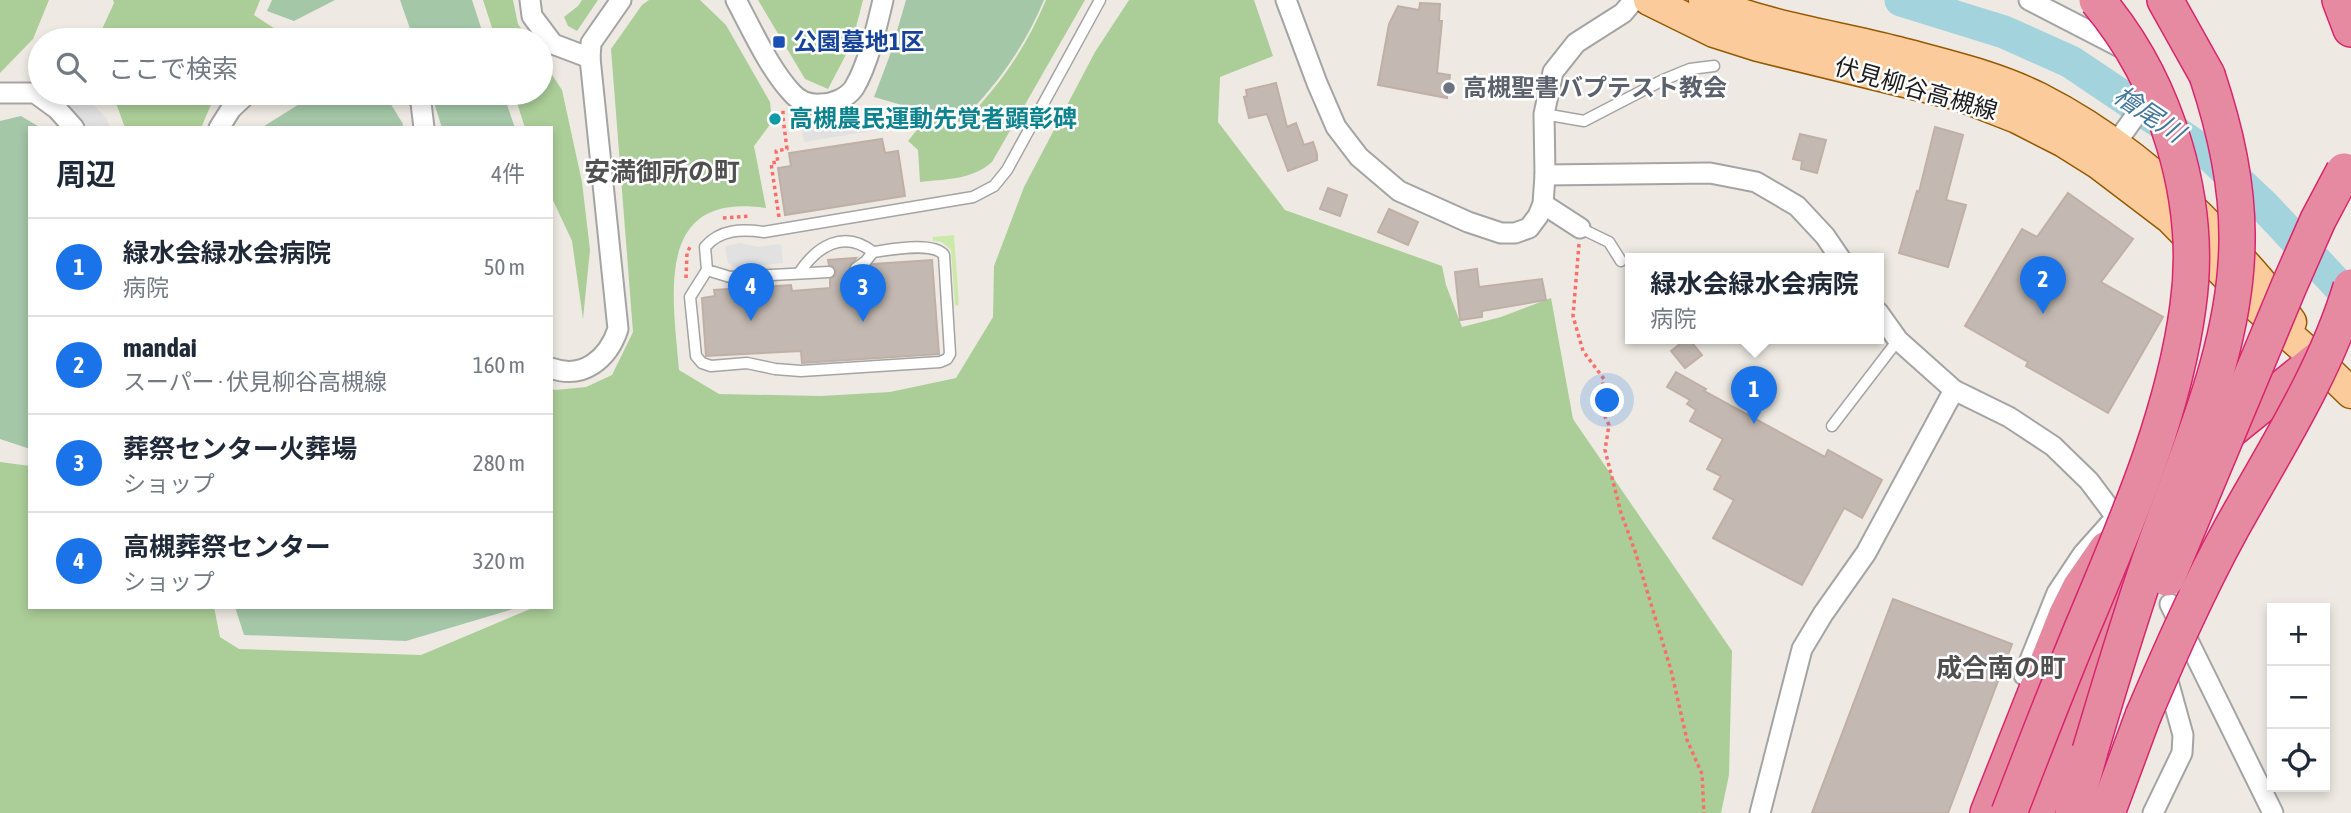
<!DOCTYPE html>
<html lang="ja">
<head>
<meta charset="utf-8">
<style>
  body { margin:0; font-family:"Asap Condensed","Noto Sans JP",sans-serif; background:#f6f6f7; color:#1f2937 }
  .controls { position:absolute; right:21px; bottom:21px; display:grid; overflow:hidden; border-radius:0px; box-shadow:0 4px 10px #0003 }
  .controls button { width:63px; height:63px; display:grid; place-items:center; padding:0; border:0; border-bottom:2px solid #e0e1e3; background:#fff; color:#1f2937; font:35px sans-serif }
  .you { position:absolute; left:1608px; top:401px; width:24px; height:24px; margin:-18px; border:5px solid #fff; border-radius:50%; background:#1a73e8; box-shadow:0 0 0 10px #1a73e833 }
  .badge { display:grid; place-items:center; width:46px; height:46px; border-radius:50%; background:#1a73e8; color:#fff; font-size:23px; font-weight:700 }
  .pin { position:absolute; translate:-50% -58px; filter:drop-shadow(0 2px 4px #0008) }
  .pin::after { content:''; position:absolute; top:37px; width:24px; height:21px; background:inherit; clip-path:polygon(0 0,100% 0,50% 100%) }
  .popup { position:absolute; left:1625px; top:253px; width:259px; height:91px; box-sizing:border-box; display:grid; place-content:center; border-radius:0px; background:#fff; filter:drop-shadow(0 2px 5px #0005); font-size:23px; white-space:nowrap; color:#747a83 }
  .popup b { font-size:26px; color:#1f2937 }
  .popup::after { content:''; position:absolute; left:50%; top:100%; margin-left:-14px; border:14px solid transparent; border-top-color:#fff }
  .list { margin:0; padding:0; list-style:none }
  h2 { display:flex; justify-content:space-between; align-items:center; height:91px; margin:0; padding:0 28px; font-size:30px }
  h2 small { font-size:23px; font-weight:400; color:#747a83 }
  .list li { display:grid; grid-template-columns:46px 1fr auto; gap:21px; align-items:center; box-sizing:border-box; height:98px; padding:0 28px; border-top:2px solid #e0e1e3 }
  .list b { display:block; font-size:26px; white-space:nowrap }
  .list p { margin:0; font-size:23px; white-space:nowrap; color:#747a83 }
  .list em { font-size:23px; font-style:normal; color:#747a83 }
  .icon { flex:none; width:38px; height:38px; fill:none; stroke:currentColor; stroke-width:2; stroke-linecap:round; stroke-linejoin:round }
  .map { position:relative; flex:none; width:2351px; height:813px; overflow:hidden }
  .search { position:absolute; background:#fff; box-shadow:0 4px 10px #0003; left:28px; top:28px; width:525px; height:77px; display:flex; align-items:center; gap:18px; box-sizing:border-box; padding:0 24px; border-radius:38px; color:#747a83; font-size:26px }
  .panel { position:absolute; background:#fff; box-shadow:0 4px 10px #0003; left:28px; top:126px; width:525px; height:483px; border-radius:0px }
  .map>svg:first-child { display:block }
  .grass { fill:#cde9a9 }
  .forest { fill:#abce98 }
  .cemetery { fill:#a4c7a7 }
  .parking { fill:#e1e1e1 }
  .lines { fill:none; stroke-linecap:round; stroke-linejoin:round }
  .river { stroke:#a3d3dc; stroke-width:33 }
  .building { fill:#c3b9b2; stroke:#c0afa5; stroke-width:2 }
  .lane-casing { stroke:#a4a4a4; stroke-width:13 }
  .street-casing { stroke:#a4a4a4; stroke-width:23 }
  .primary-casing { stroke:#955a01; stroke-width:33 }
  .highway-casing { stroke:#d8256e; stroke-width:38 }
  .path { stroke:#f96e69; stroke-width:3.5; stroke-dasharray:3.5 3.5; stroke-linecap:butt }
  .lane { stroke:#fff; stroke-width:10 }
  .street { stroke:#fff; stroke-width:19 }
  .primary { stroke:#fbcb9b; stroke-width:30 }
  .highway { stroke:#e68aa2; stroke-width:35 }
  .highway-bridge-casing { stroke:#d8256e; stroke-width:38; stroke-linecap:butt }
  .highway-bridge { stroke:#e68aa2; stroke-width:35 }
  .transit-dot { fill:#1a4fb4; stroke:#fff; stroke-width:2.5 }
  .worship-dot { fill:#6b7280; stroke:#fff; stroke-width:2.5 }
  .culture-dot { fill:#0f9aa8; stroke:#fff; stroke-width:2.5 }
  .labels { text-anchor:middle; stroke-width:5; stroke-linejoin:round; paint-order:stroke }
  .transit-label { font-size:24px; font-weight:bold; fill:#164399; stroke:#fff; text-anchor:start }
  .worship-label { font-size:24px; font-weight:bold; fill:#5b616d; stroke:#fff; text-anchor:start }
  .street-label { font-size:24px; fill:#1d1d1d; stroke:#fff }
  .culture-label { font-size:24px; font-weight:bold; fill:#0d838f; stroke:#fff; text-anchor:start }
  .water-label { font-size:26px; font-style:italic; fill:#44779c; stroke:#fff }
  .neighbourhood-label { font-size:26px; font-weight:bold; fill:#505050; stroke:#fff }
</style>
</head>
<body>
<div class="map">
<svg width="2351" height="813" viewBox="0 0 2351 813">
  <rect width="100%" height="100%" fill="#eeeae3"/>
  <path class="grass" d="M954,235l5,70 -4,1 -4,-56 -9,-8 -9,-1v-4z"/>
  <g class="forest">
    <path d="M0,0h49l-16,39 -33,34z"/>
    <path d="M113,0h147l-6,15 38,25h-195l17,-37z"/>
    <path d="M483,0h30l5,24 11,16h-33z"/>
    <path d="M582,0h16l-21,31 -9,-5 -4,-9 14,-11z"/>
    <path d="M649,0h51l26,25 44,77 2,20 -18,24 12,62c-113,-17 -93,88 -87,162l40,24 102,2 69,-4 66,-14 37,-61 1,-51 30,-79 71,-135 34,-52h125l19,56 -53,21 -2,45 67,88 157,56 4,19 16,42 39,-10 50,-19 22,121 159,232 -3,124 -8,38h-1721v-351l30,4v141h184l6,30 19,12 182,6 114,-48h16v-219l4,2 31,-3 26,-12 21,-43 -22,-283 31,-44z"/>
    <path d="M758,0h105l-11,43 -24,46 -23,-10z"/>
    <path d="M1046,0h39l-93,162c-20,18 -47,17 -72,20l-2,-32 -10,-9 20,-25 33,9c37,-37 65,-77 85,-125z"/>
    <path d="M541,58l21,32 20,92 8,68 -7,69 -11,-78 -21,-45v-68h-26l-11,-35h27z"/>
    <path d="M109,93h107l-15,35h-76l-10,-28z"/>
  </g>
  <g class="cemetery">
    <path d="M272,0h63l-41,21 -27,-10z"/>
    <path d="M400,0h72l13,40h-71z"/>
    <path d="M906,0h138c-20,48 -48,86 -84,122l-86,-25 16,-42z"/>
    <path d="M317,93h67l19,31 -1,4h-141z"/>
    <path d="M431,93h72l12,35h-73z"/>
    <path d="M21,116l20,12h-11v321l-30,-10v-318z"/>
    <path d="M235,607h285l-114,34 -162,-6z"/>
  </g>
  <g class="parking">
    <path d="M50,93h33l24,26 3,9h-27l-15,-22z"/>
    <path d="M887,114l2,14 -85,14 -2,-14z"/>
    <path d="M741,243l17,4 23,-3 2,19 -47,5 -8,-5 -3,-17z"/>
  </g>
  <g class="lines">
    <path class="river" d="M1901,0l103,32 67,30 141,95 52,49 87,93"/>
  </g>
  <g class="building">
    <path d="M1420,3l20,1 -1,17h3l-5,52 13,2 -3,23 -69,-13 11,-61 9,-18 21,4z"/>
    <path d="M1276,83l11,44 9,-4 8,22 9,-3 4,12v6l-29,11 -21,-57 -18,4 -5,-21 3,-1 -1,-6z"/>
    <path d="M1935,127l28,8 -17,65 20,5 -18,62 -49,-14 18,-62 2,1z"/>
    <path d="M1800,134l26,6 -9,33 -16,-4 1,-8 -9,-2z"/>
    <path d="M882,139l3,14 13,-2 7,45 -120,19 -7,-47 13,-2 -2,-13z"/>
    <path d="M1328,188l19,7 -7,21 -20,-7z"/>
    <path d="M2068,193l65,46 -32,43 62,35 -55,96 -82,-47 2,-4 -63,-36 57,-97 15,8z"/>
    <path d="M1389,209l29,13 -10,23 -30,-13z"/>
    <path d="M856,258l-7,10 1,5 6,2 17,-11 59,-4 7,94 -137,9 -1,-12 -95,5 -4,-58 13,-2 -1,-6 77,-5 1,6 38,-3v-9l5,-3 1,-5 -3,-5 -4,-1 -1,-5z"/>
    <path d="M1477,269l2,18 63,-8 4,21 -64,11v6l-22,3 -5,-48z"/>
    <path d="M1688,338l14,17 -17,13 -14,-17z"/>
    <path d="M1676,372l30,17 -2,2 121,66 3,-7 54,30 -20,38 -18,-10 -42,77 -89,-47 21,-38 -20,-11 7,-13 -14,-7 16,-30 -33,-18 6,-11 -9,-6 3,-4 -23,-13z"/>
    <path d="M1893,599l119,45 -64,169h-136z"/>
  </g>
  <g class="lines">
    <defs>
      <g id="lane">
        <path d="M1544,114l40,7 79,-41 27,-11 24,-3"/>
        <path d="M1580,228l29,14 12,19"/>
        <path d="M707,270l-17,27 6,59 6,7 9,3 36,-3 28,6 26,2 139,-9 7,-3 3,-5 -6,-99c-11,-14 -55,-5 -71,-3l-7,9 -10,7"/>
        <path d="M829,272l-99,5 -23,-7 -2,-23c15,-18 37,-18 59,-15l209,-35 21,-11 13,-16 93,-170"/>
        <path d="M799,273c18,-27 45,-44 74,-21"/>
        <path d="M1832,426l66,-86"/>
      </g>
      <g id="street">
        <path d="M530,0l2,16 21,28 37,14"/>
        <path d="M736,0c15,28 34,70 56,93 8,9 18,12 29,11 12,0 26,-6 33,-16 14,-23 23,-62 29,-88"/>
        <path d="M1286,0l31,83 19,44 23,30 40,34 69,31 33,11h14l14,-5 9,-12 5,-12 2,-29 -1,-61 9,-42 23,-29 47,-30 11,-13"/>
        <path d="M2029,0l97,50"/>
        <path d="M0,93h35l22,16 17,19"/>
        <path d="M416,93l5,10 3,25"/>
        <path d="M219,128l12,-19 17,-16"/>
        <path d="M2116,143l40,-56"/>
        <path d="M1545,175l165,-2 46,9 41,24 28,30 15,22"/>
        <path d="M1543,204l37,24"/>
        <path d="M1878,312l20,28 56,50 55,27 44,29 36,35 27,36 -33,37 -26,39 -33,82"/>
        <path d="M551,368c32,12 57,-9 67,-39l-28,-271 1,-15 30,-43"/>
        <path d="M2170,604l103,209"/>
        <path d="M1760,813l42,-164 21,-35 43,-61 88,-163"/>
        <path d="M2153,813l29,-60 1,-18 -18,-65"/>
      </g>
      <g id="primary">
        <path d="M1649,0l65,32 44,14 200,49 59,23 47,24 35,22 71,54 86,88 61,54 34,33"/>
        <path d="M1704,0c62,27 129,35 194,52 48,13 97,24 141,46 71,36 130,85 184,142 25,27 47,51 68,82"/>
      </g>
      <g id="highway">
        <path d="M2165,0l42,75"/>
        <path d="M2340,0l11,29"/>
        <path d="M2222,437l95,-77"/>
        <path d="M1988,813l79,-199 13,-26 27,-39"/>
        <path d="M2036,813l60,-157 35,-65"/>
        <path d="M2073,813l17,-62"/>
        <path d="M2107,813l36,-97"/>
      </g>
    </defs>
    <use href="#lane" class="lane-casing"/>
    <use href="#street" class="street-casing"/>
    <use href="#primary" class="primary-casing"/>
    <use href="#highway" class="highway-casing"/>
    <g class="path">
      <path d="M779,217l-8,-54 7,-1 -2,-11 11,-2 -4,-31v-10"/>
      <path d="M723,218l27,-2"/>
      <path d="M1579,244l-6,72 10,35 21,28 -5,25 10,21 -4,25 16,63 14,38 36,119 16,70 15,34 2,39"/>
      <path d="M686,278l1,-25 4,-8"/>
      <path d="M857,283l23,-1"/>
    </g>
    <use href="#lane" class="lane"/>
    <use href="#street" class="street"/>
    <use href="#primary" class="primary"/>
    <use href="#highway" class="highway"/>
    <defs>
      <g id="highway-bridge">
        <path d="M2167,578l122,-292 29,-66 26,-49"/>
        <path d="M2143,716c27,-63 55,-127 88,-187 44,-79 94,-156 120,-242"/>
        <path d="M2090,751c21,-70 41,-139 66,-208 34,-97 80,-196 81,-301 1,-58 -12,-113 -30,-167"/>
        <path d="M2009,813c26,-67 52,-135 80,-201 41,-98 85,-200 99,-306 15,-106 -22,-225 -91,-306"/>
      </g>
    </defs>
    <use href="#highway-bridge" class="highway-bridge-casing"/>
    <use href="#highway-bridge" class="highway-bridge"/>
  </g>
  <rect class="transit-dot" x="772" y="35" width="14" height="14" rx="3.5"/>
  <circle class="worship-dot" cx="1449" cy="88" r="7"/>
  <circle class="culture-dot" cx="775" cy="119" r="7"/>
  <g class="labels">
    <g class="transit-label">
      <text x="793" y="50">公園墓地1区</text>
    </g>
    <g class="worship-label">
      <text x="1463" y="96">高槻聖書バプテスト教会</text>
    </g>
    <g class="street-label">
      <text transform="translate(1916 89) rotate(16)" y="8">伏見柳谷高槻線</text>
    </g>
    <g class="culture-label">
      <text x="789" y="127">高槻農民運動先覚者顕彰碑</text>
    </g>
    <g class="water-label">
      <text transform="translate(2149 114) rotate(34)" y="9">檜尾川</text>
    </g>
    <g class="neighbourhood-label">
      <text x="662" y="181">安満御所の町</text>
      <text x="2001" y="677">成合南の町</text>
    </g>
  </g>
</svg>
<div class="controls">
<button>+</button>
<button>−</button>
<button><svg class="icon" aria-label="locate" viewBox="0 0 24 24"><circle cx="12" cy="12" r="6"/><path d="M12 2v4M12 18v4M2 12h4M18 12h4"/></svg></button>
</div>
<div class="you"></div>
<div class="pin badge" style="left:1754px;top:424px">1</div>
<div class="popup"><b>緑水会緑水会病院</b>病院</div>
<div class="pin badge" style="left:2043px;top:314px">2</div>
<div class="pin badge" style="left:863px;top:322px">3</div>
<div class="pin badge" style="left:751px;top:321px">4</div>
<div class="search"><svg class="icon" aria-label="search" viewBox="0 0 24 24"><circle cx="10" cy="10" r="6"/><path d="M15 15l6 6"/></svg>ここで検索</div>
<section class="panel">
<h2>周辺<small>4件</small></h2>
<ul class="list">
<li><span class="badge">1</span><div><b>緑水会緑水会病院</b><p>病院</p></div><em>50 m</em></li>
<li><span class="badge">2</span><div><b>mandai</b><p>スーパー · 伏見柳谷高槻線</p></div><em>160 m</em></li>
<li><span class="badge">3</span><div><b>葬祭センター火葬場</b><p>ショップ</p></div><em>280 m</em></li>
<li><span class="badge">4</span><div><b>高槻葬祭センター</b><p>ショップ</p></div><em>320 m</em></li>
</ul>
</section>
</div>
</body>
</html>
